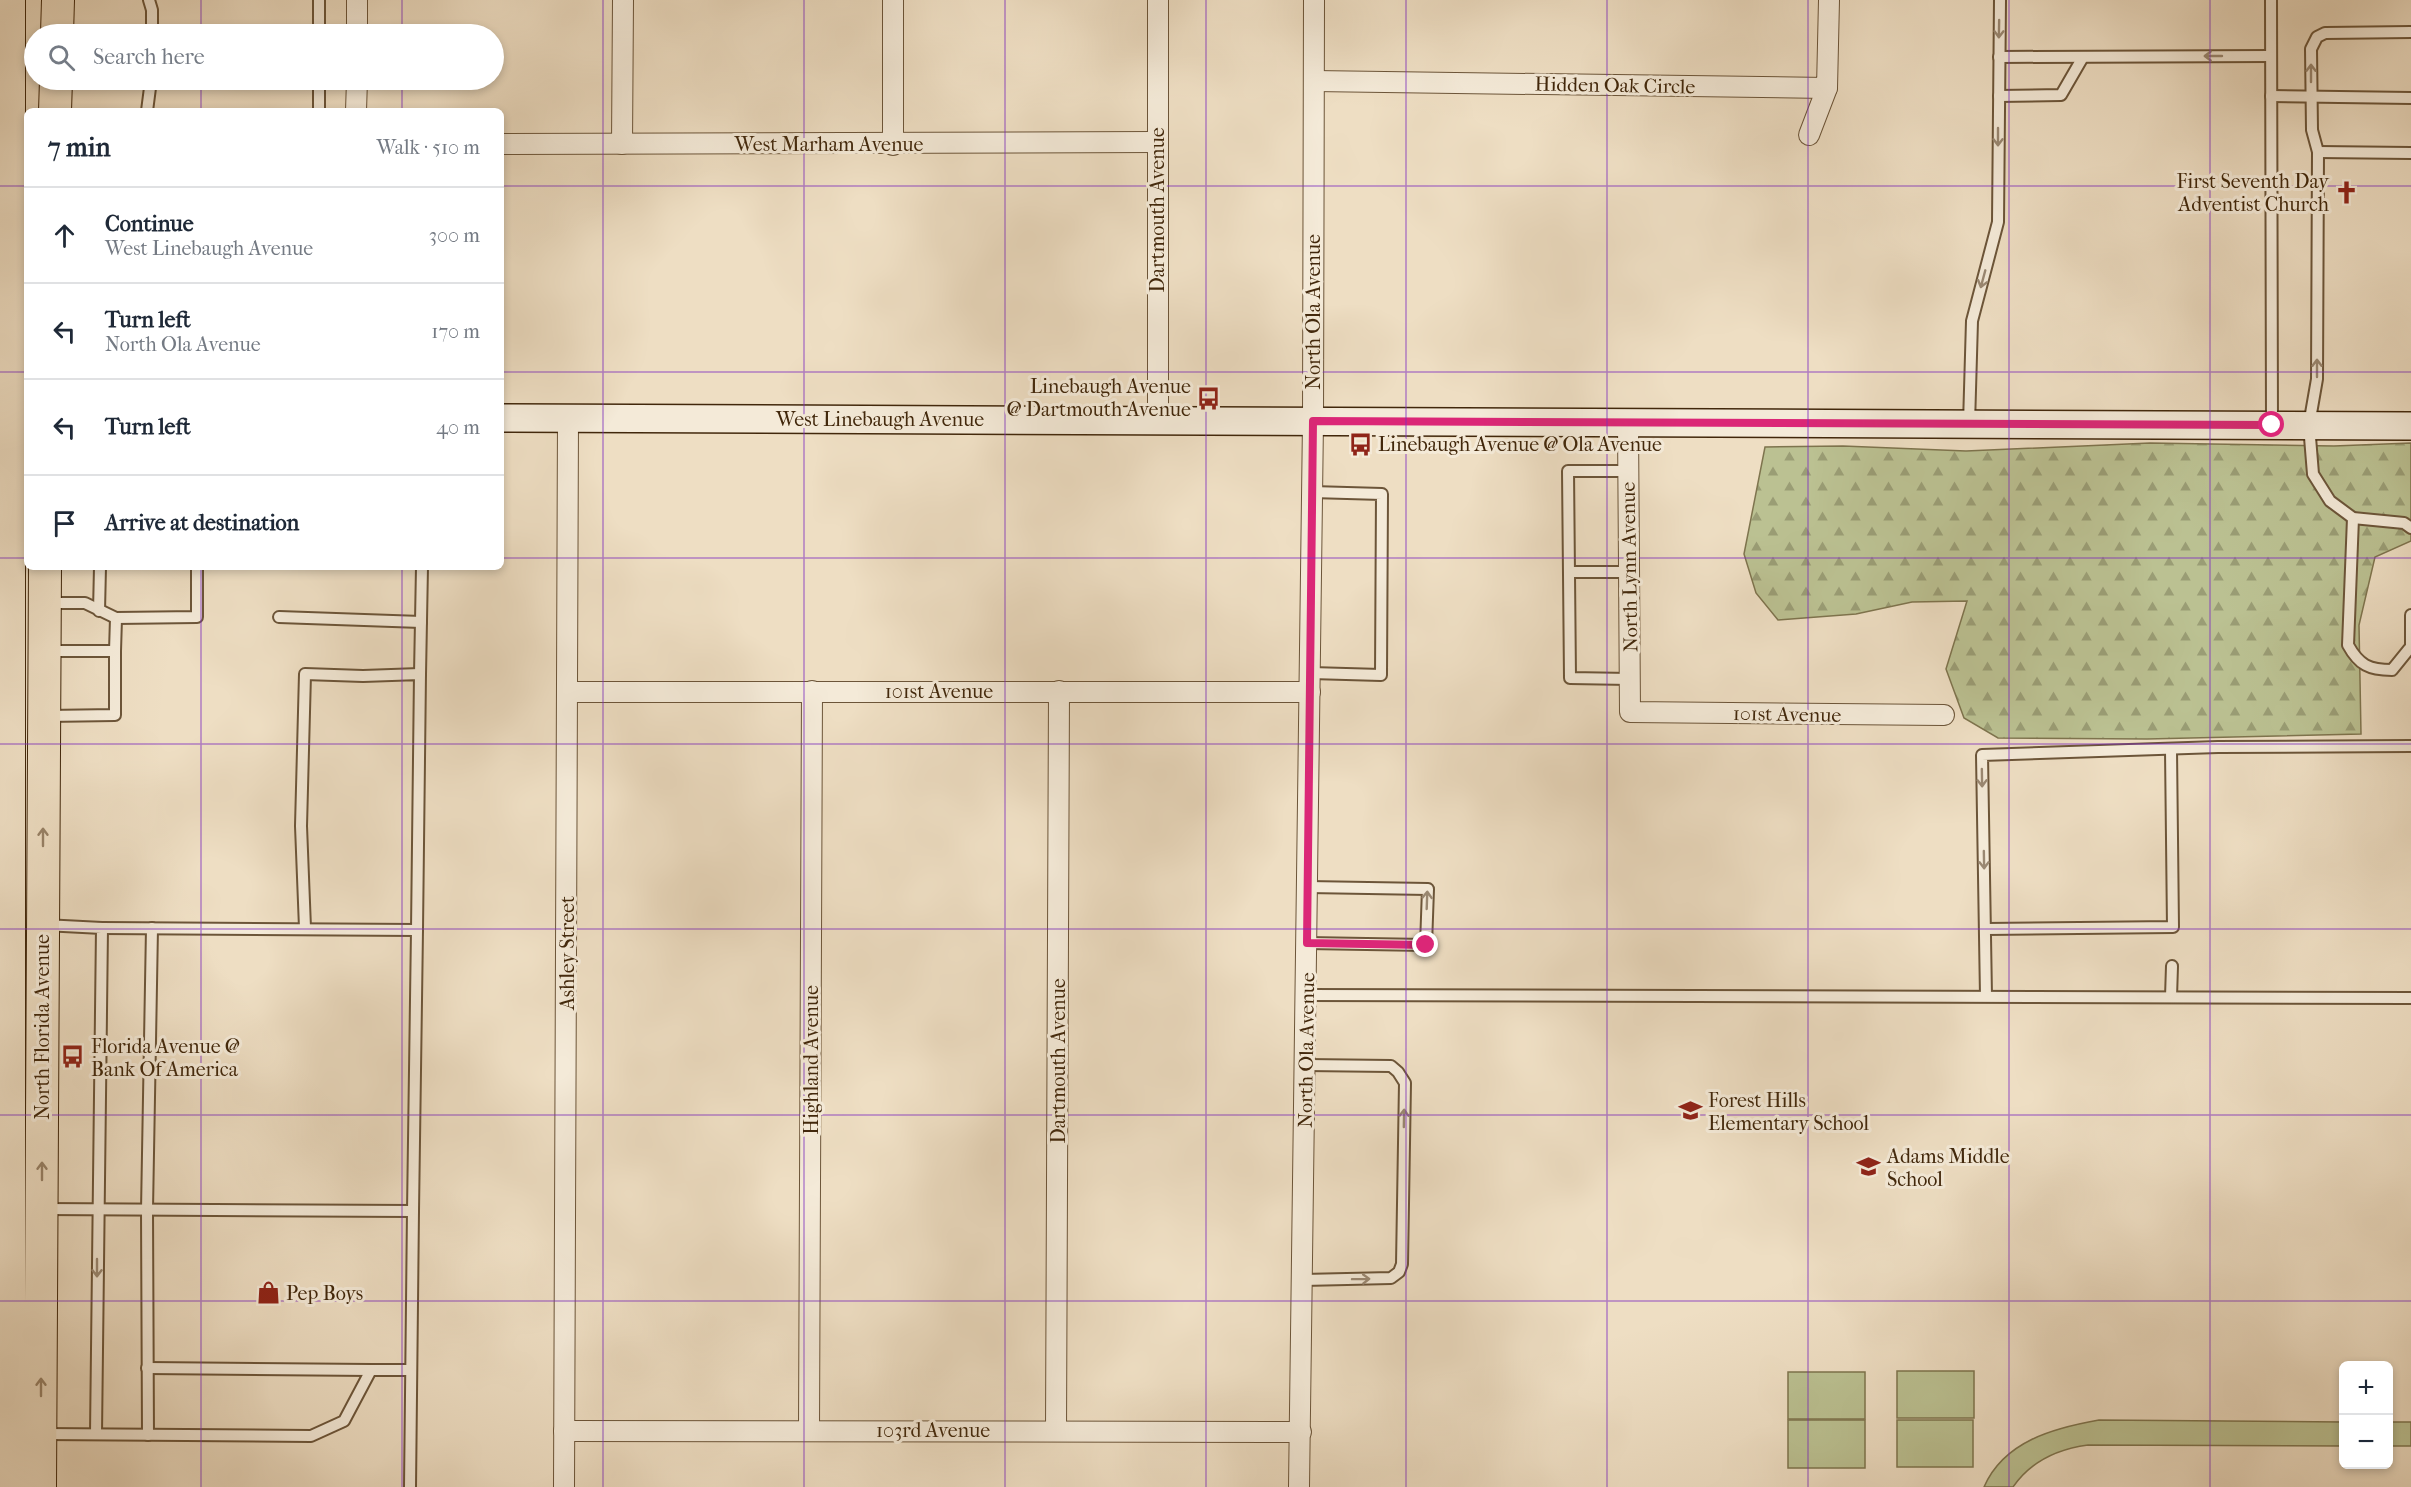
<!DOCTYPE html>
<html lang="en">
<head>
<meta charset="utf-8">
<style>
  body { margin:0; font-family:"IM FELL French Canon",serif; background:#f2f2f3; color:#1f2937 }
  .controls { position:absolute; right:18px; bottom:18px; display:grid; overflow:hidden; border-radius:9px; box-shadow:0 3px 9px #0003 }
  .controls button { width:54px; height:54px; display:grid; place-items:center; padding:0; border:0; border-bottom:2px solid #e0e1e3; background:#fff; color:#1f2937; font:30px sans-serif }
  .stop { position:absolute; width:18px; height:18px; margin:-14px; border:4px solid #db2777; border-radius:50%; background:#fff }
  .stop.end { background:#db2777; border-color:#fff; box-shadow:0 2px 6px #0008 }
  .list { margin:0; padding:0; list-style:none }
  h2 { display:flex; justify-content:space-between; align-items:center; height:78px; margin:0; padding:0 24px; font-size:26px }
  h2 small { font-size:20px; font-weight:400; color:#747a83 }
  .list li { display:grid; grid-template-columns:39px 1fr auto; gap:18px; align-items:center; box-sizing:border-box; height:96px; padding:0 24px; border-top:2px solid #e0e1e3 }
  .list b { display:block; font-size:22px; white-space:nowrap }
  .list p { margin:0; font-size:20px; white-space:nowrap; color:#747a83 }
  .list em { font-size:20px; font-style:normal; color:#747a83 }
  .icon { flex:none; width:33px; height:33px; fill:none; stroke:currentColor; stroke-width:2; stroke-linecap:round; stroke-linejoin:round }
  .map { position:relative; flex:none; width:2411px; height:1487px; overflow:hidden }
  .search { position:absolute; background:#fff; box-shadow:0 3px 9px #0003; left:24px; top:24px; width:480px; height:66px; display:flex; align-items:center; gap:15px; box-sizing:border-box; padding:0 21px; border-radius:33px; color:#747a83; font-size:22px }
  .panel { position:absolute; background:#fff; box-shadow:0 3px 9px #0003; left:24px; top:108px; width:480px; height:462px; border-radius:9px }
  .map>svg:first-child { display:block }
  .grass { fill:#bbc192; stroke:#7e744e; stroke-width:1.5 }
  .forest { fill:url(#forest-firs); stroke:#7e744e; stroke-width:1.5 }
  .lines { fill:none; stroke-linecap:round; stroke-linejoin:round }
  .lane-casing { stroke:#6c5539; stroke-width:14 }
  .street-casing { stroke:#6c5539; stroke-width:22 }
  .secondary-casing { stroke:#41270b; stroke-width:30 }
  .primary-casing { stroke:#41270b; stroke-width:34 }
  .lane { stroke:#f4ead8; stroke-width:10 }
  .street { stroke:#f4ead8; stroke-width:20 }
  .secondary { stroke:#f4ead8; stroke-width:27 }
  .primary { stroke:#eedec3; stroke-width:32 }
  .oneway { stroke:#9a8872 }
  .oneway2 { stroke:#988267 }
  .route { stroke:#db2777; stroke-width:8 }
  .grid { fill:none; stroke:#7b2cbf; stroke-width:1.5; stroke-opacity:0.55 }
  .labels { text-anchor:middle; stroke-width:6; stroke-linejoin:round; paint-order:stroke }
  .street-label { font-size:20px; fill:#41270b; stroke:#f4ead8 }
  .poi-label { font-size:20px; fill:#41270b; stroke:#f4ead8; text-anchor:start }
</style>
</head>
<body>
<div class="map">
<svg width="2411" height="1487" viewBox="0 0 2411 1487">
  <defs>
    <pattern id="forest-firs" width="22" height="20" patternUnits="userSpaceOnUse" patternTransform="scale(1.5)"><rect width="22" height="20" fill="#bbc192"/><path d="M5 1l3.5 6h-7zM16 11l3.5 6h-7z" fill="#9a9d75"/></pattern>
  </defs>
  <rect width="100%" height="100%" fill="#eedec3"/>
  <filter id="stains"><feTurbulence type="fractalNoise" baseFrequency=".00333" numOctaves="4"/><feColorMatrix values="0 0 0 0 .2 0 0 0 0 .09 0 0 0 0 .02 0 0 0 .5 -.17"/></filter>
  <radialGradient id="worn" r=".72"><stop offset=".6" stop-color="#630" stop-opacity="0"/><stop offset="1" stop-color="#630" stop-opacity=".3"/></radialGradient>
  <g class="grass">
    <rect x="1897" y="1371" width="77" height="47"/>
    <rect x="1788" y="1372" width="77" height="47"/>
    <rect x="1788" y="1420" width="77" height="48"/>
    <rect x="1897" y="1420" width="76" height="47"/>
    <path d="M2099,1420l244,2v24l-255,-1c-30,4 -57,16 -75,42h-29c20,-46 70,-59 115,-67z"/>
    <rect x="2389" y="1422" width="22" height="24"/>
  </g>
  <path class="forest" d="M2150,443l184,3 77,-3v98l-36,16 -16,68 2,109 -214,5 -149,-1 -34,-20 -18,-49 21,-68 -55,1 -56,12 -78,6 -22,-27 -12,-39 21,-107 78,-1 123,5z"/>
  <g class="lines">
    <defs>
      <g id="lane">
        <path d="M149,0l3,10v24"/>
        <path d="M319,0v34"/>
        <path d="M2271,0l1,425"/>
        <path d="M2411,32l-86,1 -8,4 -6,12 1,81 6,22 -1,227 -8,46 4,49 17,27 23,17 51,5 7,5"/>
        <path d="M1999,57l272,-1"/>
        <path d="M319,80v31"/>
        <path d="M1999,96l62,-1 22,-38"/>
        <path d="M2271,96l140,2"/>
        <path d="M147,111l4,-31"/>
        <path d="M2318,152l93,1"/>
        <path d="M1969,424l3,-103 26,-99 2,-222"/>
        <path d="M1628,471h-60l2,207 60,1"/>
        <path d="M2353,518l-5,127c11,20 21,25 44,25l17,-21"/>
        <path d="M1569,572h60"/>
        <path d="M46,603h39l31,15 81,-1v-50"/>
        <path d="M99,611l1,-44"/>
        <path d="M2411,615v34"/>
        <path d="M279,617l142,5"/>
        <path d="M47,651h68v64l-68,1"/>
        <path d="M115,651l1,-33"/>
        <path d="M1311,673l70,2 1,-181 -70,-2"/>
        <path d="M420,674l2,-107"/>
        <path d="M44,925l58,3 -6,506"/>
        <path d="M102,928l315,2 -4,281"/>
        <path d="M305,928l-4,-102 4,-152 58,2 57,-2 -3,256"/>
        <path d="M1986,929l187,-2 -2,-177"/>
        <path d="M1307,943l119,2 2,-56 -120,-2"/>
        <path d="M1307,995l1104,3"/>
        <path d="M1986,996l-4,-241 236,-8 193,-1"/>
        <path d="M2171,997l1,-31"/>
        <path d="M44,1209l369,2 -3,276"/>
        <path d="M1303,1280l88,-2 8,-6 3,-8 3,-181 -7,-11 -7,-6 -85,-1"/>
        <path d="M147,1368l224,2"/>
        <path d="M44,1434l267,2 33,-15 27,-51h40"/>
        <path d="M148,1435l-1,-225 5,-282"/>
      </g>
      <g id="street">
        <path d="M1158,0v420"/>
        <path d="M357,34v-34"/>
        <path d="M1314,81l513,7 2,-88"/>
        <path d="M356,111l1,-31"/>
        <path d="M1809,135l18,-47"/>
        <path d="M501,144l655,-2"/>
        <path d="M622,144l1,-144"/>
        <path d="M893,145v-145"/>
        <path d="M1628,423l2,289 314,3"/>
        <path d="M568,692h742"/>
        <path d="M809,1430l3,-739"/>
        <path d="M564,1431l737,1"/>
        <path d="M1056,1431l3,-740"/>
        <path d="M564,1487l4,-1069"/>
        <path d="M1299,1487l14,-1066 1,-421"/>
      </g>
      <path id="secondary" d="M501,418l1910,8"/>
      <g id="primary">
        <path d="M57,34l1,-34"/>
        <path d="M55,111l1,-31"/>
        <path d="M9,1487v-1487"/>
        <path d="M40,1487l5,-920"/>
      </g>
    </defs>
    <use href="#lane" class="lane-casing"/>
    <use href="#street" class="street-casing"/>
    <use href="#secondary" class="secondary-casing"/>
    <use href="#primary" class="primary-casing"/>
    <use href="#lane" class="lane"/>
    <use href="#street" class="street"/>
    <use href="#secondary" class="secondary"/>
    <use href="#primary" class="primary"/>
  </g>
  <defs><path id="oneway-shaft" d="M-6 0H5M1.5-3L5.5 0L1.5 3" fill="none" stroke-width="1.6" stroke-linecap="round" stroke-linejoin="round" transform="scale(1.5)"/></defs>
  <g class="oneway">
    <use href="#oneway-shaft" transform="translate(1999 29) rotate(91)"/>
    <use href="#oneway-shaft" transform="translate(2213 56) rotate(180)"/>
    <use href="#oneway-shaft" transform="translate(2311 73) rotate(-90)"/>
    <use href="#oneway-shaft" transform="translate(1998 137) rotate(90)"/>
    <use href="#oneway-shaft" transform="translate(1983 279) rotate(105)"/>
    <use href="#oneway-shaft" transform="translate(2317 368) rotate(-90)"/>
    <use href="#oneway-shaft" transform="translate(1982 778) rotate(89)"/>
    <use href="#oneway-shaft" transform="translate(1984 860) rotate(89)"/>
    <use href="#oneway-shaft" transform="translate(1427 900) rotate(-88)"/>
    <use href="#oneway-shaft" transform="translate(1404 1118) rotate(-89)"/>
    <use href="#oneway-shaft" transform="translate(97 1268) rotate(90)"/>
    <use href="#oneway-shaft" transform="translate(1361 1279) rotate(-1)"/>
  </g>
  <g class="oneway2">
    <use href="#oneway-shaft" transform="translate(43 837) rotate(-90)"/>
    <use href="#oneway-shaft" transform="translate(42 1171) rotate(-90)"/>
    <use href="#oneway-shaft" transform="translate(41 1387) rotate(-90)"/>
  </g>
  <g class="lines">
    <path class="route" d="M1426,945l-119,-2 6,-522 959,4"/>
  </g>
  <path class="grid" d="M201,0v34M402,0v34M603,0v1487M804,0v1487M1005,0v1487M1206,0v1487M1406,0v1487M1607,0v1487M1808,0v1487M2009,0v1487M2210,0v1487M201,80v31M402,80v31M0,186h27M501,186h1910M0,372h27M501,372h1910M0,558h27M501,558h1910M201,567v920M402,567v920M0,744h2411M0,929h2411M0,1115h2411M0,1301h2411"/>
  <defs>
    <symbol id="church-bare" viewBox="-9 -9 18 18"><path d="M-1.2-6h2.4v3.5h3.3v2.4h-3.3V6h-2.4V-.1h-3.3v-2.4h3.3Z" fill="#8f2418" stroke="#f4ead8" stroke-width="2.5" paint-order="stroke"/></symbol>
    <symbol id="bus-bare" viewBox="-9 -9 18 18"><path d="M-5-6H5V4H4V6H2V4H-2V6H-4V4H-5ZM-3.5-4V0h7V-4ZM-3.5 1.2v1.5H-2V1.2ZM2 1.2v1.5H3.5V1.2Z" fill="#8f2418" stroke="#f4ead8" stroke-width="2.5" paint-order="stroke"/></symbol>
    <symbol id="school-bare" viewBox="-9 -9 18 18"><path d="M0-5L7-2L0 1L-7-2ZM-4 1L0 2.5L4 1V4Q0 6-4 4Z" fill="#8f2418" stroke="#f4ead8" stroke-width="2.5" paint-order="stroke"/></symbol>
    <symbol id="shop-bare" viewBox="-9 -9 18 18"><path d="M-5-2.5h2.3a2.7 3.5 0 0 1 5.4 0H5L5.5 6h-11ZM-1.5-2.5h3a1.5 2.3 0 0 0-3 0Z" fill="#8f2418" stroke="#f4ead8" stroke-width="2.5" paint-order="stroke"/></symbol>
  </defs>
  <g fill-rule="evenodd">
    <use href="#church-bare" x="2330" y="176" width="33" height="33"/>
    <use href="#bus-bare" x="1192" y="382" width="33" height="33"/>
    <use href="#bus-bare" x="1344" y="428" width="33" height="33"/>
    <use href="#bus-bare" x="56" y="1040" width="33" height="33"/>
    <use href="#school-bare" x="1674" y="1094" width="33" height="33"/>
    <use href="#school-bare" x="1852" y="1150" width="33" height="33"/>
    <use href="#shop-bare" x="252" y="1276" width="33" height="33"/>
  </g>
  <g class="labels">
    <g class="street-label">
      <text transform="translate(1615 85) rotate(1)" y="7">Hidden Oak Circle</text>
      <text x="829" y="151">West Marham Avenue</text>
      <text transform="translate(1157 210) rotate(-90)" y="7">Dartmouth Avenue</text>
      <text transform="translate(1313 312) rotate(-90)" y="7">North Ola Avenue</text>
      <text x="880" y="426">West Linebaugh Avenue</text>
      <text transform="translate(1629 567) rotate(-91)" y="7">North Lynn Avenue</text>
      <text x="939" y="698">101st Avenue</text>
      <text transform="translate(1787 714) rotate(1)" y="7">101st Avenue</text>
      <text transform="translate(567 953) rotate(-90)" y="7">Ashley Street</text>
      <text transform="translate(42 1027) rotate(-90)" y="7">North Florida Avenue</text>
      <text transform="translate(1306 1050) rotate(-89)" y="7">North Ola Avenue</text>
      <text transform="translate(811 1060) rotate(-90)" y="7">Highland Avenue</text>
      <text transform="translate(1058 1061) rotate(-90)" y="7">Dartmouth Avenue</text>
      <text x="933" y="1437">103rd Avenue</text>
    </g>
    <g class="poi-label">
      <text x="2329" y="188" text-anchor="end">First Seventh Day<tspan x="2329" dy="23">Adventist Church</tspan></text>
      <text x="1191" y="393" text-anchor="end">Linebaugh Avenue<tspan x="1191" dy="23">@ Dartmouth Avenue</tspan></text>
      <text x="1378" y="451">Linebaugh Avenue @ Ola Avenue</text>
      <text x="91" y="1053">Florida Avenue @<tspan x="91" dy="23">Bank Of America</tspan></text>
      <text x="1708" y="1107">Forest Hills<tspan x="1708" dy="23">Elementary School</tspan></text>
      <text x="1887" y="1163">Adams Middle<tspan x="1887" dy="23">School</tspan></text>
      <text x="286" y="1300">Pep Boys</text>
    </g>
  </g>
  <rect width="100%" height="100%" filter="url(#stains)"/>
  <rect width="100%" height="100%" fill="url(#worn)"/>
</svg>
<div class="controls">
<button>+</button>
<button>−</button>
</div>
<div class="stop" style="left:2272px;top:425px"></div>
<div class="stop end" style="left:1426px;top:945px"></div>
<div class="search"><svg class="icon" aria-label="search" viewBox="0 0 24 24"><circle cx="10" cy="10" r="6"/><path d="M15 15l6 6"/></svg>Search here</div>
<section class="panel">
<h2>7 min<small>Walk · 510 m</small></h2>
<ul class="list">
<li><svg class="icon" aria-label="ahead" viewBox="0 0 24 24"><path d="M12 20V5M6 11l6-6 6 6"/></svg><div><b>Continue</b><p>West Linebaugh Avenue</p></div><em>300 m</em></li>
<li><svg class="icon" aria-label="left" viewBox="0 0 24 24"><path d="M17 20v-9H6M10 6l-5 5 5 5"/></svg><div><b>Turn left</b><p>North Ola Avenue</p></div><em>170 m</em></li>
<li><svg class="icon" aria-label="left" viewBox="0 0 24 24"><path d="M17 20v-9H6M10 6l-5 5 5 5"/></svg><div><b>Turn left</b></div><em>40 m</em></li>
<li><svg class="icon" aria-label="arrive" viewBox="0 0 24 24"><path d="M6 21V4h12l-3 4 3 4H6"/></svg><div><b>Arrive at destination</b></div></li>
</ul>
</section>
</div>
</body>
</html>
